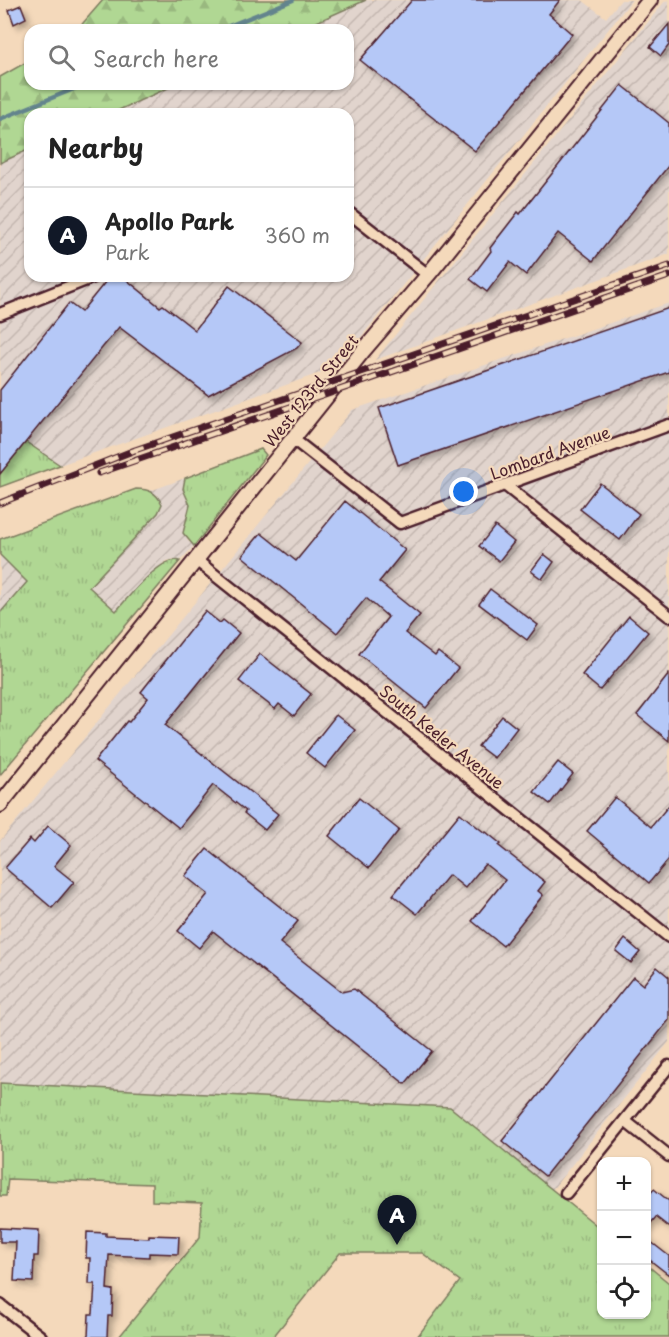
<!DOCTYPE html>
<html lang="en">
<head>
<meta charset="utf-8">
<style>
  body { margin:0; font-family:"Playpen Sans",sans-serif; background:#f6f6f6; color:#222 }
  .controls { position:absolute; right:18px; bottom:18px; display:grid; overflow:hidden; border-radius:12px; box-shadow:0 2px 4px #0004 }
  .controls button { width:54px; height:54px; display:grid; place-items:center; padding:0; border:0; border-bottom:2px solid #e0e0e0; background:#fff; color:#222; font:30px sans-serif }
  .you { position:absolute; left:464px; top:492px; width:21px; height:21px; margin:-15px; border:4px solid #fff; border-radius:50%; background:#1a73e8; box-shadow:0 0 0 9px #1a73e833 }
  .badge { display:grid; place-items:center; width:39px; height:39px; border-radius:50%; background:#111827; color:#fff; font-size:20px; font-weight:700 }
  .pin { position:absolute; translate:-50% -50px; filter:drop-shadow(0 2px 3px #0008) }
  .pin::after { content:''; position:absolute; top:32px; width:21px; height:18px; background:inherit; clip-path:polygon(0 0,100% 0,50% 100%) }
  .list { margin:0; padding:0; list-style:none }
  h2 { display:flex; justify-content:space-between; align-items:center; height:78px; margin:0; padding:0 24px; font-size:26px }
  h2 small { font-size:20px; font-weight:400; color:#767676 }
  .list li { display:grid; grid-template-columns:39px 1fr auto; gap:18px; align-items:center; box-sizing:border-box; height:96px; padding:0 24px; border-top:2px solid #e0e0e0 }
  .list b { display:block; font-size:22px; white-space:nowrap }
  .list p { margin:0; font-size:20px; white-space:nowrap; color:#767676 }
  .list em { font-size:20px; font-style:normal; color:#767676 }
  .icon { flex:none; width:33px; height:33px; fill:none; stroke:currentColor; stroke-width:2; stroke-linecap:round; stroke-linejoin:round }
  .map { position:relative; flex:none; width:669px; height:1337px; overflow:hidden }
  .search { position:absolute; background:#fff; box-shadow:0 2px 4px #0004; left:24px; top:24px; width:330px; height:66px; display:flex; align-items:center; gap:15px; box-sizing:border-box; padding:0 21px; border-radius:18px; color:#767676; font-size:22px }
  .panel { position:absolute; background:#fff; box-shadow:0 2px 4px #0004; left:24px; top:108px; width:330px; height:174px; border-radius:18px }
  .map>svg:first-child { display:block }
  .industrial { fill:url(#industrial-furrows) }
  .grass { fill:url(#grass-tufts); stroke:#7d7b5f; stroke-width:1.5 }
  .forest { fill:url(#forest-firs); stroke:#7d7b5f; stroke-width:1.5 }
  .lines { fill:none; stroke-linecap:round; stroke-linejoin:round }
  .stream { stroke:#64848d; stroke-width:4.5 }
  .building { fill:#b5c8f7; stroke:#4a1f2b; stroke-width:1.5; filter:url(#shadow) }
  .minor-casing { stroke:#4a1f2b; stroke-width:15 }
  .tertiary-casing { stroke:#4a1f2b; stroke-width:18 }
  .minor { stroke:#f4d9bb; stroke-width:10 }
  .tertiary { stroke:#f4d9bb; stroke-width:14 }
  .rail-casing { stroke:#4a1f2b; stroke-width:7 }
  .rail { stroke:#f4d9bb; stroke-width:4.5; stroke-dasharray:14; stroke-linecap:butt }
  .labels { text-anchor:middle; stroke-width:4.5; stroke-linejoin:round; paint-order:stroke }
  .street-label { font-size:16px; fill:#4a1f2b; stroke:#f4d9bb }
</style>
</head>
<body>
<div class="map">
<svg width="669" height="1337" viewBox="0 0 669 1337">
  <defs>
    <pattern id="industrial-furrows" width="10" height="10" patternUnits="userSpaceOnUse" patternTransform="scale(1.5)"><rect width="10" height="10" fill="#e1d4cd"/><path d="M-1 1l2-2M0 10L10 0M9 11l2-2" fill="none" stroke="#c3b6b0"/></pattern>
    <pattern id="grass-tufts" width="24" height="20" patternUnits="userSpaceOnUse" patternTransform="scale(1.5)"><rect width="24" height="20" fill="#b0d793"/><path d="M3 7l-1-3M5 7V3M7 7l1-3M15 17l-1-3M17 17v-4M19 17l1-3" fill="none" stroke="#99b87f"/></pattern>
    <pattern id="forest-firs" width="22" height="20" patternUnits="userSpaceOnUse" patternTransform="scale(1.5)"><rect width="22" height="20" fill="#b0d793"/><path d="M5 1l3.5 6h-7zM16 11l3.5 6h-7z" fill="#99b87f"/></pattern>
    <filter id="shadow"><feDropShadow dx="4" dy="4" stdDeviation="3" flood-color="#0004"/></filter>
  </defs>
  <rect width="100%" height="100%" fill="#f4d9bb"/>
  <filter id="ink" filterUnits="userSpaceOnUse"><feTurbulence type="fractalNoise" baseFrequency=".0167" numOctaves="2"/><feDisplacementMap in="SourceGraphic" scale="12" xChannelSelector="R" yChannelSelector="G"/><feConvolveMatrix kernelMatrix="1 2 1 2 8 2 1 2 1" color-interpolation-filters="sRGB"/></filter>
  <g filter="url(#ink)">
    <g class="industrial">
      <path d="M366,0h216l24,18 15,-18h11l-295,367 -277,98 -34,-23 -26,32v-311l30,-14v127h318v-162h-238l67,-30h171v-54h-49z"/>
      <path d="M669,0v254l-294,106 290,-359z"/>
      <path d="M669,303v739l-117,148 -52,-42 -500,-8v-299l352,-431z"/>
      <path d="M185,478l-2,11 7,16 -3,35 7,6 -14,15 -5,-2 -9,2 -14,12 -36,38 -27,-24 69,-74v-17l-8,-5z"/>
      <path d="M0,555l27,27 -27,31z"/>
    </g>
    <g class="grass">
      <path d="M26,442l34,23 -60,22v-13z"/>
      <path d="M261,449l5,6 -72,91 -11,-13 7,-28 -7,-16 2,-11z"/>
      <path d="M136,489c13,0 20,3 26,15l-4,9 -69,74 27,24c12,-13 46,-57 64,-50l-180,214v-162l27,-31 -27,-27v-16z"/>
      <path d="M0,1083l450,24 151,122 1,85h44l1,-49 22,18v54h-252l43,-56 -38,-28h-82l-67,84h-154l81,-100 2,-34 -50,-2v-17l-144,-5 -2,17h-6z"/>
    </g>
    <g class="forest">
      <path d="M103,0h263l-67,30h-222z"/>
      <path d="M30,60v24h147l-67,30h-80v35l-30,14v-86z"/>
    </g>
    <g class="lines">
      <g class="stream">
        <path d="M219,30l74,-30"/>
        <path d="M0,119l86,-35"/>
      </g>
    </g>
    <g class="building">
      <path d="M412,0h148l-11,14 23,20 -97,117 -115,-91z"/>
      <path d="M21,5l5,13 -12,6 -5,-14z"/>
      <path d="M669,24v21l-8,11 -11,-9z"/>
      <path d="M622,85l47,38v42l-76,96 -35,-28 -32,42 -16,-13 -23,30 -17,-13 21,-28 -1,-3 28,-36 2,2z"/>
      <path d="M110,276h12l38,31 3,-2 32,25 34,-44 73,56 -5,6 -89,47 -89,-68 -119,147v-84l69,-87 12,9z"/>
      <path d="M669,308v64l-271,93 -19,-57z"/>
      <path d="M600,483l39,31 -19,26 -40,-31z"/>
      <path d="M345,501l60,49 -26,32 41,33 -15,18 30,23 3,-4 20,16 -32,40 -67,-54 29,-37 -22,-19 -29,35 -95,-77 19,-23 35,28z"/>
      <path d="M495,526l19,16 -15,19 -20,-15z"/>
      <path d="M544,554l10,8 -12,17 -11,-8z"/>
      <path d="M490,589l48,36 -11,15 -48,-36z"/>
      <path d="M205,611l15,12 3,-3 16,13 -74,92 113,89 -13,16 -21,-17 2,-2 -33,-26 -34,43 -84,-67 32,-40 2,1 19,-24 -7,-6z"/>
      <path d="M629,616l19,16 -48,58 -18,-15z"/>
      <path d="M260,654l51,40 -17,22 -15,-12 -4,5 -36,-28z"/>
      <path d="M669,674v67l-32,-26z"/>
      <path d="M336,715l19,15 -30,38 -19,-15z"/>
      <path d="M502,716l15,12 -23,30 -16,-12z"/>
      <path d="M558,762l15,12 -23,30 -16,-12z"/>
      <path d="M615,797l36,30 18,-22v54l-20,24 -62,-52z"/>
      <path d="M359,798l40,32 -30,38 -40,-32z"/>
      <path d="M460,813l25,20 1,-1 15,12 -2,2 46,36 -7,9 5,4 -40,51 -31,-25 33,-41 -20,-16 -20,24 -16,-13 -32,39 -24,-19z"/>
      <path d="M48,826l23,19 -17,21 20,16 -22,26 -47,-40 25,-29 4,4z"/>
      <path d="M207,849l91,72 -18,22 62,49 12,-3 78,62 -27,33 -192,-153 -14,17 -21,-17 30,-37 -23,-18z"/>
      <path d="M625,939l15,13 -9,11 -15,-12z"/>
      <path d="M657,967l12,10v43l-124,156 -43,-35 131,-164 10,8z"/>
      <path d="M654,1189l15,12v26l-13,-10 -10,12v-31z"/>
      <path d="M0,1228l39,2 -1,26h-4l-1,26 -19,-1 2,-39h-16z"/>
      <path d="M87,1232l19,1v3l43,2v-3l30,1 -1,18 -29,-1v4l-40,-2 -2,34 6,1 -1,26h-4l-1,21h-19l1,-23h4l2,-30h-6l1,-26h-4z"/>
      <path d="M646,1238l23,18v19l-23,-18z"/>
    </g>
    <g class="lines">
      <defs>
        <g id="minor">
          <path d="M348,212l80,63"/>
          <path d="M0,314l96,-38"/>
          <path d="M293,439l107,84 269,-98"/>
          <path d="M506,486l163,130"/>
          <path d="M196,560l473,377"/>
          <path d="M625,1121l44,35"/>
          <path d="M566,1193l103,-127"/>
          <path d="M0,1305l41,32"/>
        </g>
        <path id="tertiary" d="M0,805l363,-454 65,-76 222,-275"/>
      </defs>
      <use href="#minor" class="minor-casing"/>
      <use href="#tertiary" class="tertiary-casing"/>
      <use href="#minor" class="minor"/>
      <use href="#tertiary" class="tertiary"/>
      <defs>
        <g id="rail">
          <path d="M99,473l570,-197"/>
          <path d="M0,503l135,-53 534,-184"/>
        </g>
      </defs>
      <use href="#rail" class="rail-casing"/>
      <use href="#rail" class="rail"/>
    </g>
  </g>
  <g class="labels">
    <g class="street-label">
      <text transform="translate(311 391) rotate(-51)" y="6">West 123rd Street</text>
      <text transform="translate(550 453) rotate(-20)" y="6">Lombard Avenue</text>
      <text transform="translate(442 737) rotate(39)" y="6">South Keeler Avenue</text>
    </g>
  </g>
</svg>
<div class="controls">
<button>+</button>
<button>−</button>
<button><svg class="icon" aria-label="locate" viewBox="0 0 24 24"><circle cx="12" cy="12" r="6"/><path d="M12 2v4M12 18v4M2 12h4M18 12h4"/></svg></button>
</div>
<div class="you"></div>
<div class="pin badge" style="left:397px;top:1245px">A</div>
<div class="search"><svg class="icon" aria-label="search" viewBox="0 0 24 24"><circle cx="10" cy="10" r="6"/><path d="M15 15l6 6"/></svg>Search here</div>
<section class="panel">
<h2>Nearby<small></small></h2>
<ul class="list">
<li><span class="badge">A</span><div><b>Apollo Park</b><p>Park</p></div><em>360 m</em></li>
</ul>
</section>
</div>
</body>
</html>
